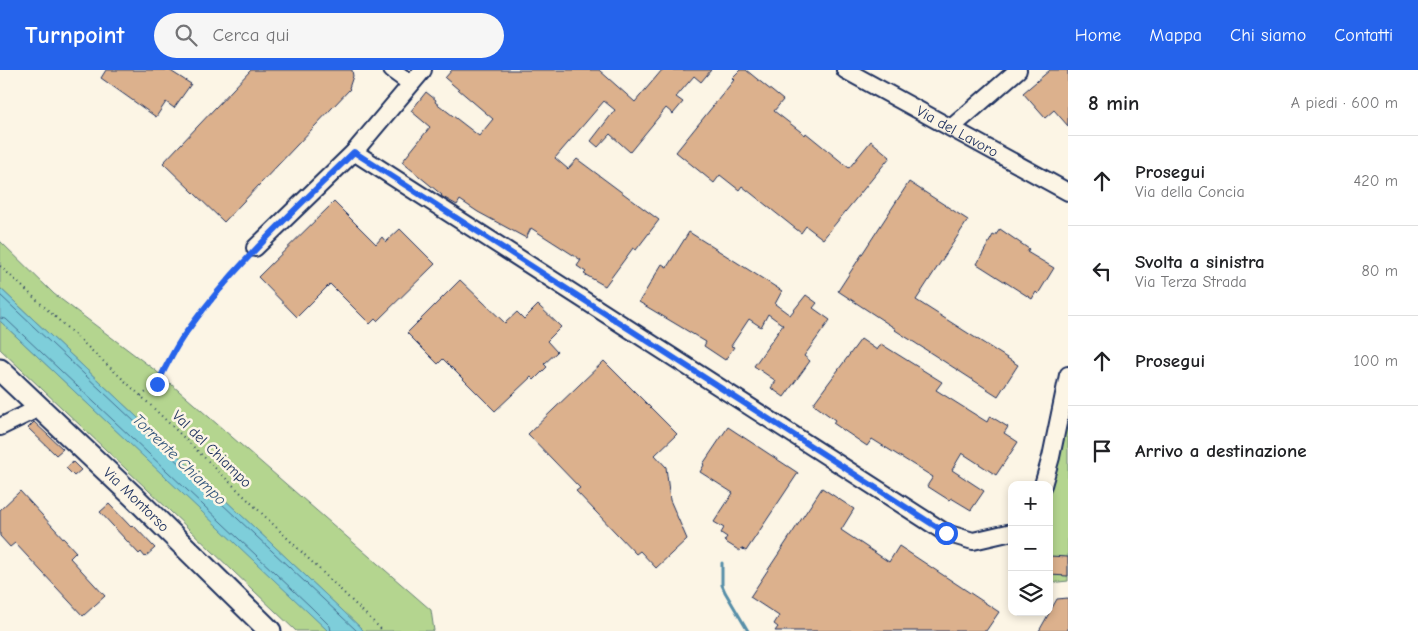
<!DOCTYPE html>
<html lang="it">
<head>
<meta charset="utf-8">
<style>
  body { margin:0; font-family:"Comic Neue",sans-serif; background:#f6f6f6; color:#202124 }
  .controls { position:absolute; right:15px; bottom:15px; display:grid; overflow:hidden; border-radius:10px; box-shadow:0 2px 8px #0003 }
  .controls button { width:45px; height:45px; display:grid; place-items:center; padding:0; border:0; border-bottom:1px solid #e0e0e0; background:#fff; color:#202124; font:25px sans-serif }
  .stop { position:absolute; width:15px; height:15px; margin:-11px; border:4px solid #2563eb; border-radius:50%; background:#fff }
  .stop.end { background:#2563eb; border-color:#fff; box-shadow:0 1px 5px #0008 }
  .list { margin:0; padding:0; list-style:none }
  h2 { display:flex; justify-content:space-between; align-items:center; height:65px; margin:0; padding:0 20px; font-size:21px }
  h2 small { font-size:16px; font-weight:400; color:#757577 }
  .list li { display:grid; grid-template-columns:32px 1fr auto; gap:15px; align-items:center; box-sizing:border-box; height:90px; padding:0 20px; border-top:1px solid #e0e0e0 }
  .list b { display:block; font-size:19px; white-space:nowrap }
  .list p { margin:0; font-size:16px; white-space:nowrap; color:#757577 }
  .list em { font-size:16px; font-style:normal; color:#757577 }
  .icon { flex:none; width:28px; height:28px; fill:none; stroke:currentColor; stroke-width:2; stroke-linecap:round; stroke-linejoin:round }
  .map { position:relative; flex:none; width:1068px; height:561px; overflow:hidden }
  header { display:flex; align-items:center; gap:30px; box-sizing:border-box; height:70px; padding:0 25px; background:#2563eb; color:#fff }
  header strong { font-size:24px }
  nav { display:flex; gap:28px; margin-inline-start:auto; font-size:18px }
  .search { width:350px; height:45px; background:#f6f6f6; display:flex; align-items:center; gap:12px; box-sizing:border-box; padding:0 18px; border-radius:28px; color:#757577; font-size:19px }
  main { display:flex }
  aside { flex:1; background:#fff }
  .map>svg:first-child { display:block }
  .green { fill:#b4d58f; stroke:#688276 }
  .water { fill:#7eceda; stroke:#568ea8 }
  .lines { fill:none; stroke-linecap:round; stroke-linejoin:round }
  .shore { stroke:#436f90; stroke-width:1 }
  .stream { stroke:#568ea8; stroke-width:3 }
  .building { fill:#dcb18d; stroke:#1b2f5e }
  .minor-casing { stroke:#1b2f5e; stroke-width:20 }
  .major-casing { stroke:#1b2f5e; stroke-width:25 }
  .path { stroke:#1b2f5e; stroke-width:2; stroke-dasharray:1 4; stroke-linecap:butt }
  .minor { stroke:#fcf5e5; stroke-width:16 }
  .major { stroke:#fcf5e5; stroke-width:21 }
  .route { stroke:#2563eb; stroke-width:6 }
  .labels { text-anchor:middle; stroke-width:5; stroke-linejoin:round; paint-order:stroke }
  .street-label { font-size:15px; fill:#1b2f5e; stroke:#fcf5e5 }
  .water-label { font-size:16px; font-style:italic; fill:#34577d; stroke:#fcf5e5 }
</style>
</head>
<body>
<header>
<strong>Turnpoint</strong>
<div class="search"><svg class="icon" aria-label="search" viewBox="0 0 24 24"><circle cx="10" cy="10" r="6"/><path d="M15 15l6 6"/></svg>Cerca qui</div>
<nav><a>Home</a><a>Mappa</a><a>Chi siamo</a><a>Contatti</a></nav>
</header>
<main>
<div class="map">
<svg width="1068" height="561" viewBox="0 0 1068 561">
  <rect width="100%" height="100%" fill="#fcf5e5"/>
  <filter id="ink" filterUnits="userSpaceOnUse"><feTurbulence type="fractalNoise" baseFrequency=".02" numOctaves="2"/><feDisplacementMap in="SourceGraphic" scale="10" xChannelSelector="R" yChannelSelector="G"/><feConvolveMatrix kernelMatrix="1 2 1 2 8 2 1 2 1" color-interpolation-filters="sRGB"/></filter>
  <g filter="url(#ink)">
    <g class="green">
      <path d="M0,171l54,53 102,77 275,239 3,21h-70l-364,-343z"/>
      <path d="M0,251l308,290 20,20h-32l-296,-282z"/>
      <path d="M1068,342v169l-19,2v-85z"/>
    </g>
    <path class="water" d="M0,218l342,322 22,21h-36l-328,-310z"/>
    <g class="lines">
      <g class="shore">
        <path d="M0,225l357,336"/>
        <path d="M0,248l6,1 305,288 19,19 1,5"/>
      </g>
      <path class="stream" d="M722,493v22l3,7 23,39"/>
    </g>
    <g class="building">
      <path d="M106,0h63l22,14 -17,24 -8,-6 -10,15 -55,-39z"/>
      <path d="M251,0h101l1,6 -4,12 1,1 -126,133 -61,-59z"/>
      <path d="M452,0h147l36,32 27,-32h49l-10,12 -7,-6 -18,21 7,5 -10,12 -7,-6 -36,44 -20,-18 -12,13 -7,-6 24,-31 -11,-9 -49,57 13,11 9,-10 82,61 -23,30 -3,-2 -28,38 -21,-12 2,-2 -9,-6 4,-6 -50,-32 -5,10 -48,-26 -18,-12 -3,5 -16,-9 1,-1 -40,-33 28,-35 -19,-16 15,-19 10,8 -1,2 44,34 14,-17 -48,-41z"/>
      <path d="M740,0h6l37,30 -9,11 31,24 1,-2 43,35 22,-27 19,16 -67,82 -17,-13 -5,7 -59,-47 -3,4 -19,-15 -6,8 -38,-31 58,-72 -2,-2z"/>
      <path d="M1050,0h18v56l-14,-16 -9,8 -22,-25z"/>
      <path d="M909,112l59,38 -52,80 102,65 -20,31 -103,-66 1,-1 -58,-38z"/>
      <path d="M334,132l42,42 6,-7 4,5 14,-13 35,35 -58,57 -2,-2 -5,5 -40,-40 -33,33 -39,-40z"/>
      <path d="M1000,159l29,20 -2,3 27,16 -16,26 -2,-2 -4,7 -55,-35 16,-29 2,1z"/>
      <path d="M689,162l93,59 -7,13 15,11 16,-20 11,8 -4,5 17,12 -26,36 6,5 -26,36 -13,-9 5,-7 -22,-15 29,-41 -15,-11 -7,13 -12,-8 -18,27 3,1 -9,13 -21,-14 2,-4 -67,-40 23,-38 5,3z"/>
      <path d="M460,210l45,43 12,-11 7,7 14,-14 23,22 -14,14 10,11 -13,12 3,3 -13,13 -3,-3 -36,34 -52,-52 -5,5 -31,-31z"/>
      <path d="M861,269l16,11 4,-6 61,38 -6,8 51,32 3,-6 18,11 -4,6 14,9 -22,33 -34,-22 -10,17 32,21 -13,19 -20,-12 -2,2 -22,-14 6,-9 -61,-38 -5,7 -34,-23 2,-3 -22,-16z"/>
      <path d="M604,291l73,73 -22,21 11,12 4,33 17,39 -31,29 -16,-17 -4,3 -19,-20 -41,-43 4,-3 -52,-54z"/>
      <path d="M34,352l29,27 -7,6 -28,-27z"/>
      <path d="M728,357l70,46 -52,78 -5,-3 -1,3 -16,-10 3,-4 -6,-4 3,-5 -10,-6 19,-29 -33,-21 4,-7 -1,-1z"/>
      <path d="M73,392l8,8 -7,6 -8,-8z"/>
      <path d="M822,418l32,21 -13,21 48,32 10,-16 100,66 -13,19h-211l3,-4 -4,-3 5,-8 -29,-19z"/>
      <path d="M20,421l56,61 -6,6 35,38 -22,20 -68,-73 -5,4 -10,-11v-26z"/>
      <path d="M109,434l22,23 2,-2 22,23 -10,9 -4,-5 -2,2 -39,-42z"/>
      <path d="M1049,486l19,1v19l-19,-1z"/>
      <path d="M1068,528v33h-29l18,-32z"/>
    </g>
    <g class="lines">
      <defs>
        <g id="minor">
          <path d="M392,0l18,13"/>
          <path id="s1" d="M845,0l223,122"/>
          <path d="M951,58l67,-58"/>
          <path d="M354,82l592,381 27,8 39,-9"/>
          <path d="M255,178l99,-96 69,-82"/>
          <path d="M0,357l41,-20"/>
          <path d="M1043,415l8,-28 17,-82"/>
        </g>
        <g id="major">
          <path id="s2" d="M0,300l133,126 137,135"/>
        </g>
      </defs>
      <use href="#minor" class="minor-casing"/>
      <use href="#major" class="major-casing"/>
      <g class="path">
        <path d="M0,196l141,130 242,235"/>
        <path d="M141,326l16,-12 27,-49 63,-77"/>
      </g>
      <use href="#minor" class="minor"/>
      <use href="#major" class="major"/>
    </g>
  </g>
  <g class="lines" filter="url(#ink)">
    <path class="route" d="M157,314c9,-17 17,-35 28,-50 48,-68 110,-124 169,-182l592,381"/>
  </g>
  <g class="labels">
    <g class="street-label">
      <text dy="5" stroke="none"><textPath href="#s1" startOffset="128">Via del Lavoro</textPath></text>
      <text transform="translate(212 379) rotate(44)" y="5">Val del Chiampo</text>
      <text dy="5" stroke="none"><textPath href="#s2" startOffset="188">Via Montorso</textPath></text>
    </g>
    <g class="water-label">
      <text transform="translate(180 389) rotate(44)" y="6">Torrente Chiampo</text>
    </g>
  </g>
</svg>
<div class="controls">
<button>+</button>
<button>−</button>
<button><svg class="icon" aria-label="layers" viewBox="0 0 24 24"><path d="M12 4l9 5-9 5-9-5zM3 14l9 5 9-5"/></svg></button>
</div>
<div class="stop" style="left:946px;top:463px"></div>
<div class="stop end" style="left:157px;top:314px"></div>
</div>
<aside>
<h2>8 min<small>A piedi · 600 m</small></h2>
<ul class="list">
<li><svg class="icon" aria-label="ahead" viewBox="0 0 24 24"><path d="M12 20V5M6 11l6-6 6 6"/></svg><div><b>Prosegui</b><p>Via della Concia</p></div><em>420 m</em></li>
<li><svg class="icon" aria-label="left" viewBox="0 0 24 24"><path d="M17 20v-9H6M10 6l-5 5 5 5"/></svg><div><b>Svolta a sinistra</b><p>Via Terza Strada</p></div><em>80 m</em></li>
<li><svg class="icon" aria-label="ahead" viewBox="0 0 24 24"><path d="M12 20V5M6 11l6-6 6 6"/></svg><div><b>Prosegui</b></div><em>100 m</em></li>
<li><svg class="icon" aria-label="arrive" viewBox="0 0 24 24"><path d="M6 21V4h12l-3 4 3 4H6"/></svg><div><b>Arrivo a destinazione</b></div></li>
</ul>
</aside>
</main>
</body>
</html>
